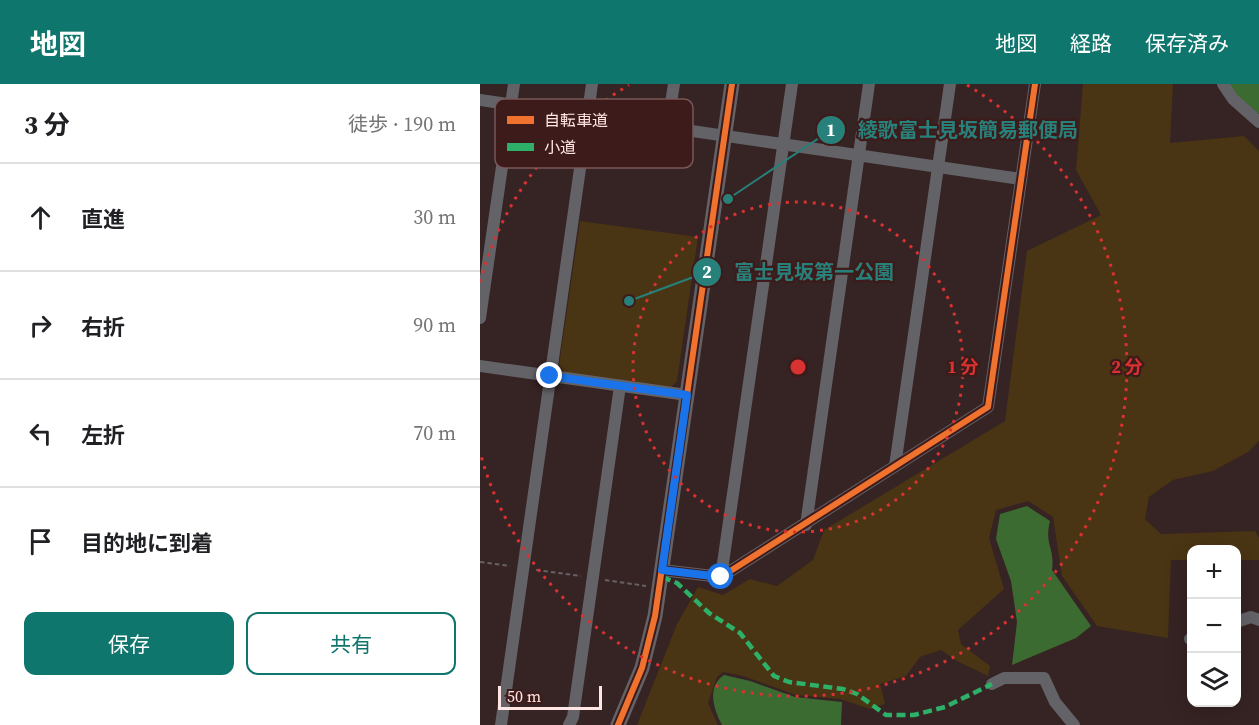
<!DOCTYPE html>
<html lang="ja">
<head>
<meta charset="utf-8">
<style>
  body { margin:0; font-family:"Source Serif 4","Noto Sans JP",serif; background:#f6f6f6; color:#202124 }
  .controls { position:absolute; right:18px; bottom:18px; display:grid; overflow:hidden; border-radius:12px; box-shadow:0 6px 24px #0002 }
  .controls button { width:54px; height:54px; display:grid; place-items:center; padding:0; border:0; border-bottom:2px solid #e0e0e0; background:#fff; color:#202124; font:30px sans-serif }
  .scale { position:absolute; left:18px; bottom:15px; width:104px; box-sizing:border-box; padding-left:6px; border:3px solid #ffe6e5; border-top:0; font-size:16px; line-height:21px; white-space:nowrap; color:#ffe6e5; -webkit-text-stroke:4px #3e1b1b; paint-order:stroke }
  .stop { position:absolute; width:18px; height:18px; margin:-14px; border:4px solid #1a73e8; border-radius:50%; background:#fff }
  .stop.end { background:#1a73e8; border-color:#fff; box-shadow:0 2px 6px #0008 }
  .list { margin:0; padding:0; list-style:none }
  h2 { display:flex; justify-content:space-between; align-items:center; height:78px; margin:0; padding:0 24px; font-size:26px }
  h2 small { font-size:20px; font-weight:400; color:#757577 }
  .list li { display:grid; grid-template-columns:39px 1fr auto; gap:18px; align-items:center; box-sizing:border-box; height:108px; padding:0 24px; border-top:2px solid #e0e0e0 }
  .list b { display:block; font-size:22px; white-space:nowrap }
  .list em { font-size:20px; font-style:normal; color:#757577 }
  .actions { display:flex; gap:12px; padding:18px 24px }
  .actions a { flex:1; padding:14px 0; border:2px solid #0f766e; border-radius:12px; text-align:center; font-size:21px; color:#0f766e }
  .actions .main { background:#0f766e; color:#fff }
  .icon { flex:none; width:33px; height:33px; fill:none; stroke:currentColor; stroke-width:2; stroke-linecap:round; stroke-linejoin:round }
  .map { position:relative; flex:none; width:779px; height:641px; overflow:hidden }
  header { display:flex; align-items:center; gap:36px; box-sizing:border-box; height:84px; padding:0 30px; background:#0f766e; color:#fff }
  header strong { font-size:28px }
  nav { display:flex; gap:33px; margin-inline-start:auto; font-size:21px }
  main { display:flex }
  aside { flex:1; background:#fff }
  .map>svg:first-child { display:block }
  .green { fill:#493413 }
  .water { fill:#3b6b31 }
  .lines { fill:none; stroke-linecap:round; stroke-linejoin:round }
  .path { stroke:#666164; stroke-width:2; stroke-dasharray:4.5 3; stroke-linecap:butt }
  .minor { stroke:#626267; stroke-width:12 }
  .tertiary { stroke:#626267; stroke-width:15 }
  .quiet { stroke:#2db169; stroke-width:4.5; stroke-dasharray:9 4.5; stroke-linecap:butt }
  .cycleway-casing { stroke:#3e1b1b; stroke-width:10 }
  .cycleway { stroke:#ef722f; stroke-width:6 }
  .route { stroke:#1a73e8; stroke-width:8 }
  .ring { fill:none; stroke:#d83231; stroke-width:3; stroke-dasharray:3 6 }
  .key { fill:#3e1b1b; stroke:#785858; stroke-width:1.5 }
  .key-label { font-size:16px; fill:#ffe6e5 }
  .centre { fill:#d83231; stroke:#3e1b1b; stroke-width:3 }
  .ring-label { font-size:18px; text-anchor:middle; font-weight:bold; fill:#d83231; stroke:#3e1b1b; stroke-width:4.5; stroke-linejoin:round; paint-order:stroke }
  .leader { fill:none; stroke:#27817a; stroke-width:2 }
  .callout-dot { fill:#27817a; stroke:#3e1b1b; stroke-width:2 }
  .mark-label { font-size:18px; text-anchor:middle; font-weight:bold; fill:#fff }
  .callout-label { font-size:20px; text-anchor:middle; font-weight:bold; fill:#27817a; stroke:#3e1b1b; stroke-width:4.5; stroke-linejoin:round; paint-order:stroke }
</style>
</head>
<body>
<header>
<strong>地図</strong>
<nav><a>地図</a><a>経路</a><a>保存済み</a></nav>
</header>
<main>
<aside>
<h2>3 分<small>徒歩 · 190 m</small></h2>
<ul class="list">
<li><svg class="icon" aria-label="ahead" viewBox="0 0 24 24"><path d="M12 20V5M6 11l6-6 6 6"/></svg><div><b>直進</b></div><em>30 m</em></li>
<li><svg class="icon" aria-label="right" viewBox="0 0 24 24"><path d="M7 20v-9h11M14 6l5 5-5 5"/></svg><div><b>右折</b></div><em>90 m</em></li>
<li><svg class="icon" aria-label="left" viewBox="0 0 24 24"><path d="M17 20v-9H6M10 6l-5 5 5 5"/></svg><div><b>左折</b></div><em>70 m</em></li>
<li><svg class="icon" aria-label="arrive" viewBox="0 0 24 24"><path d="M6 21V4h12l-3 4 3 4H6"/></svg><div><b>目的地に到着</b></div></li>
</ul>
<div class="actions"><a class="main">保存</a><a>共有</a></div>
</aside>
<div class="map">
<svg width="779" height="641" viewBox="0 0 779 641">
  <rect width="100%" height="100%" fill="#362323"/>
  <g class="green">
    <path d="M603,0h90l-3,59 74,-7 15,15v290l-11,11 -35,19 -40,9 -24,17 -4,22 16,15 94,-3 4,7v22h-22l-1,-10h-44l-1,10h-20l-3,78 -71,-12 -35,-50 -9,-59 -25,-16 -32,9 -7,28 15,51 -46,41 3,14 29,22 -2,10 -31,-15 -16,-11 -21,7 -14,19 -26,8 5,20 -15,5 -30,-10 -44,-4 -53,-19 -20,-4 -6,5 -9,26 10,22h-81l40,-101 21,-37 25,8 27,-16 27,7 36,-26 11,-30 181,-109 22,-170 74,-36 -25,-45z"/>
    <path d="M100,137l118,16 -21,144 -6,6 -106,-14 -6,-8z"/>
  </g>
  <g class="water">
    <path d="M749,0h30v30l-20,-15z"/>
    <path d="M547,422l23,15c-6,24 5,26 2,49l39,56 -15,12 -64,27 5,-43 -6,-41 -15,-42 4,-25z"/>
    <path d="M244,591l26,6 45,16 47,5 -1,23h-119c-8,-15 -16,-38 2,-50z"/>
  </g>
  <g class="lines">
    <g class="path">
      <path d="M0,478l30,4"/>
      <path d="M56,486l45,6"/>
      <path d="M125,496l41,6"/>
    </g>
    <g class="minor">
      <path d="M743,0l10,15 26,23"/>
      <path d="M0,16l541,79"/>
      <path d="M187,44l7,-44"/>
      <path d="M0,234l34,-234"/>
      <path d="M0,282l207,29"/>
      <path d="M415,382l55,-382"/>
      <path d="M326,441l63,-441"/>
      <path d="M182,486l59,7 267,-170 47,-323"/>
      <path d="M241,493l71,-493"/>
      <path d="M756,538l15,-5 8,3"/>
      <path d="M710,555l2,-1"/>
      <path d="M512,600l12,-6h40l11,24 19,23"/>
      <path d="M21,641l91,-641"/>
      <path d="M89,641l4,-8 47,-331"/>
    </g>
    <path class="tertiary" d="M138,641l24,-57 13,-52 77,-532"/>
    <path class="quiet" d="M182,493l15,6 32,30 31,20 34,43 15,6 54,7 14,5 29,21h28l31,-8 47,-23"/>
    <defs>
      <g id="cycleway">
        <path d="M182,486l59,7 267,-170 47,-323"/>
        <path d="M138,641l24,-57 13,-52 77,-532"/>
      </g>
    </defs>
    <use href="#cycleway" class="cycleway-casing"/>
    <use href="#cycleway" class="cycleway"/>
  </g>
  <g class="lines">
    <path class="route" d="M70,292l137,19 -25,175 59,7"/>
  </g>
  <g class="ring">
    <circle cx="318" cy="283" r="165"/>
    <path d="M0 198A329 329 0 0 1 149 1M487 1A329 329 0 1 1 0 368"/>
  </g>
  <rect x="15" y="15" width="198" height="69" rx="9" class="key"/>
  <rect x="27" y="32" width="27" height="8" fill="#ef722f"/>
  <rect x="27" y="59" width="27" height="8" fill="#2db169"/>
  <g class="key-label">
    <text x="64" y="42">自転車道</text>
    <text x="64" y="69">小道</text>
  </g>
  <circle cx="318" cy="283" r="9" class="centre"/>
  <g class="ring-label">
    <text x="483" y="289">1 分</text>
    <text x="647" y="289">2 分</text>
  </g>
  <path class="leader" d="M248 115L351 46M149 217L227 188"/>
  <g class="callout-dot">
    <circle cx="248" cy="115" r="6"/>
    <circle cx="149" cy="217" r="6"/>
    <circle cx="351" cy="46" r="15"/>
    <circle cx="227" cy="188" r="15"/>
  </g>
  <g class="mark-label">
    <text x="351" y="52">1</text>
    <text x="227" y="194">2</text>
  </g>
  <g class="callout-label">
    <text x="488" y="53">綾歌富士見坂簡易郵便局</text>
    <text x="334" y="195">富士見坂第一公園</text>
  </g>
</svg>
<div class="controls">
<button>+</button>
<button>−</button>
<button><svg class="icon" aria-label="layers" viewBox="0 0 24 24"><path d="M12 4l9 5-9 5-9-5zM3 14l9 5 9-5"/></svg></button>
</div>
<div class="scale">50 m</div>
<div class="stop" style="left:241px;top:493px"></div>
<div class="stop end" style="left:70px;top:292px"></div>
</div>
</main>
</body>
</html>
